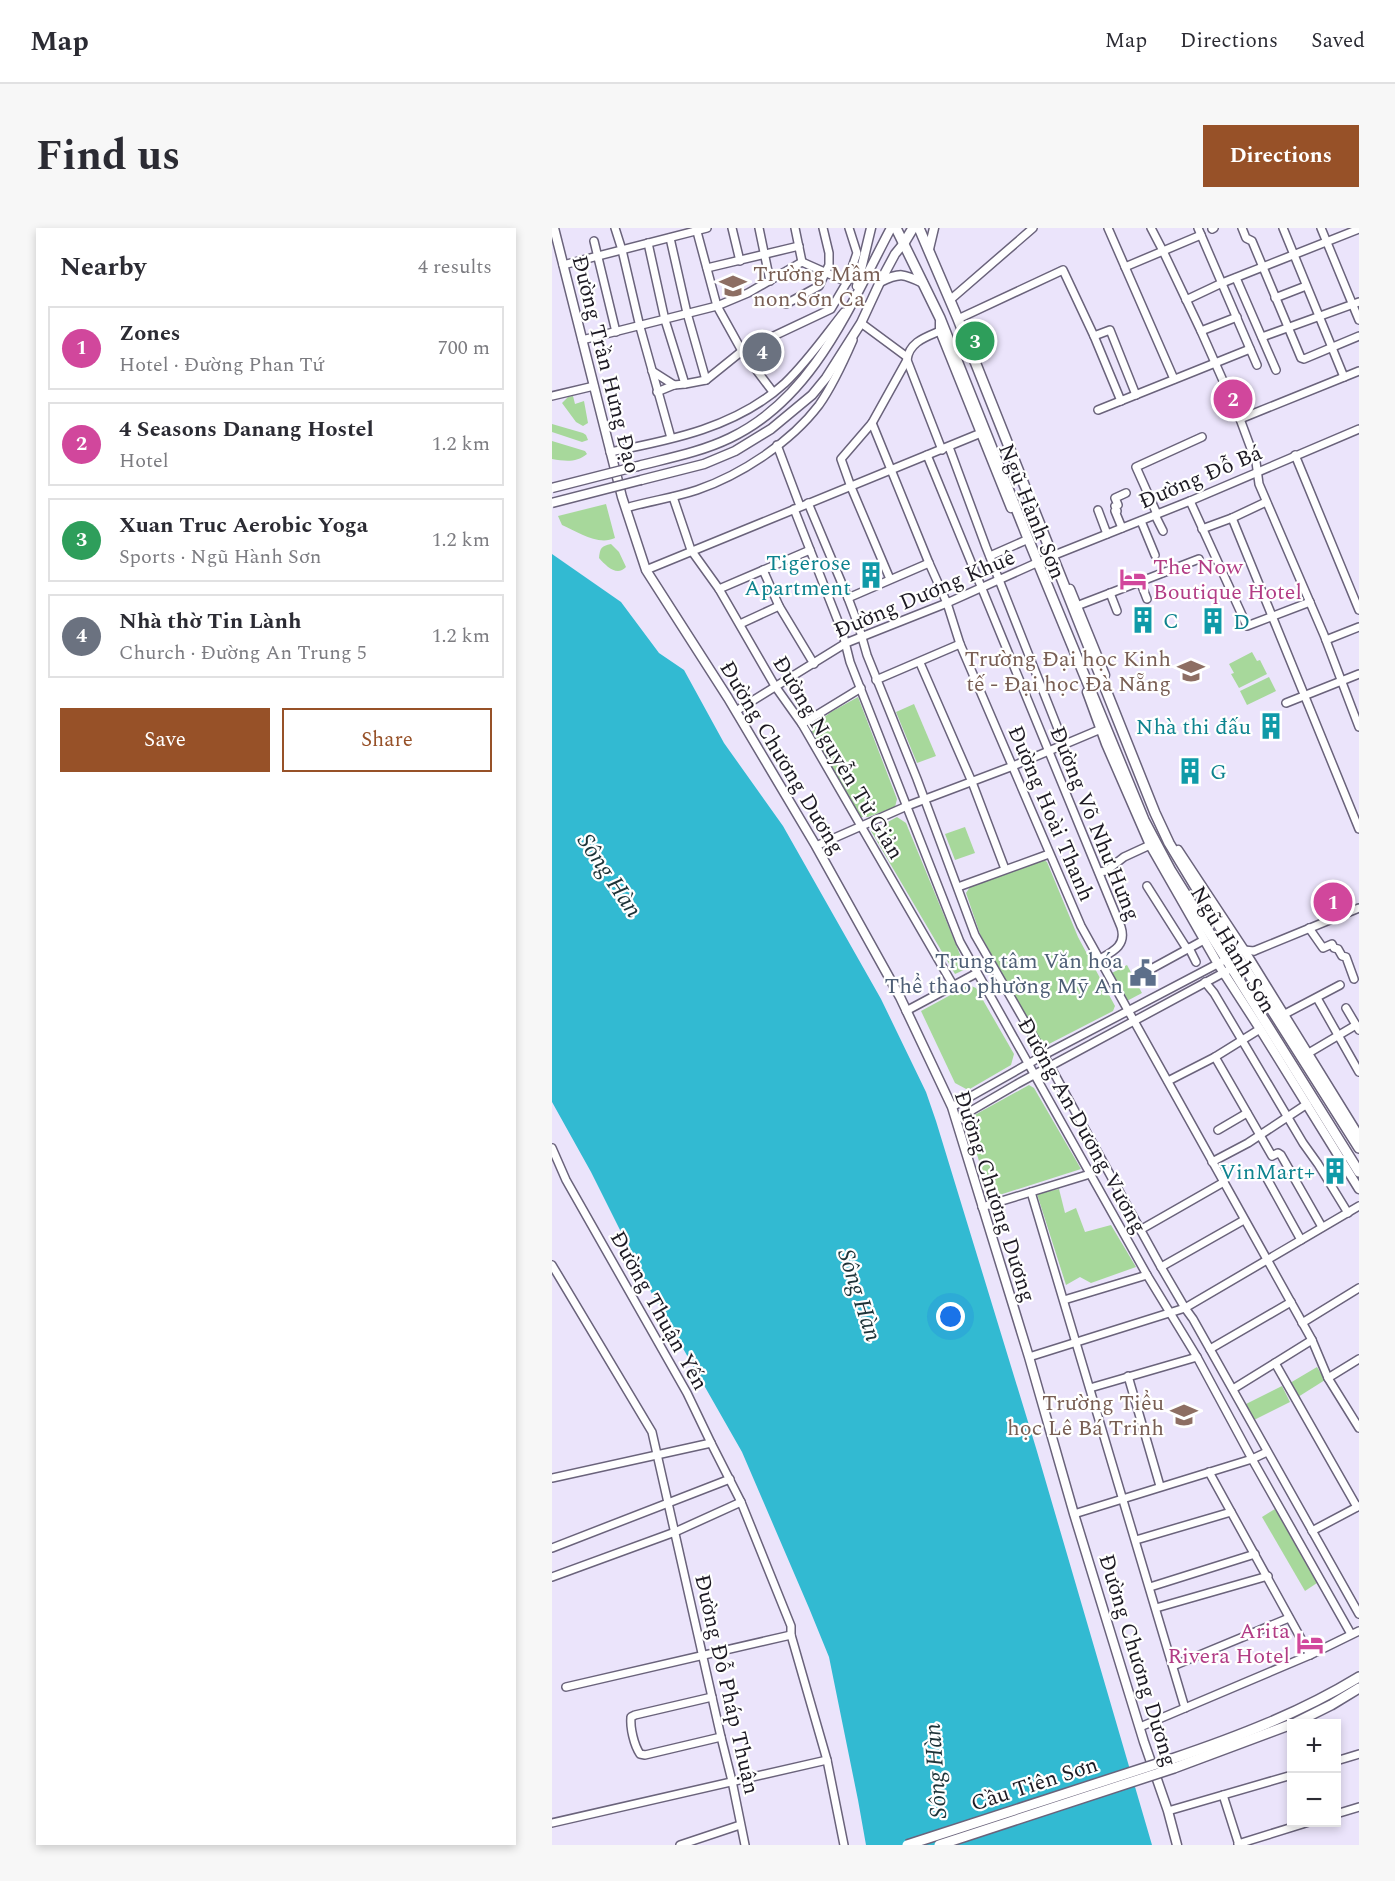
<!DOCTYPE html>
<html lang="en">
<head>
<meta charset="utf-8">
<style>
  body { margin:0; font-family:Spectral,serif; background:#f7f7f7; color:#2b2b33 }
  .controls { position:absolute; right:18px; bottom:18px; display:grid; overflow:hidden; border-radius:0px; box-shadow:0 3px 9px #0003 }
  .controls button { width:54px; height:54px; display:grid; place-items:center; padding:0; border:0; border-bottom:2px solid #e1e1e2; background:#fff; color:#2b2b33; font:30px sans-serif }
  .you { position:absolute; left:399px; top:1089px; width:21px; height:21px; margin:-15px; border:4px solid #fff; border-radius:50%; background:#1a73e8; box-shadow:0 0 0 9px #1a73e833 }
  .badge { display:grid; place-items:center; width:39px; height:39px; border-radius:50%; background:#975128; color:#fff; font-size:20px; font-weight:700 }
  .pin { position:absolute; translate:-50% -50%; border:3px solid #fff; box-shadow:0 2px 6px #0006 }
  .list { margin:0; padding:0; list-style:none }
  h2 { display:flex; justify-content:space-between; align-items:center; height:78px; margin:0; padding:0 24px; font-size:26px }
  h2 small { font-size:20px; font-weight:400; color:#7c7c81 }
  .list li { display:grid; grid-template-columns:39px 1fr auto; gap:18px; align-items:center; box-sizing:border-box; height:84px; margin:0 12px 12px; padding:0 12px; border:2px solid #e1e1e2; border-radius:0px }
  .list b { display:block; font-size:22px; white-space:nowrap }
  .list p { margin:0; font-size:20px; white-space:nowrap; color:#7c7c81 }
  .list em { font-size:20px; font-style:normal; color:#7c7c81 }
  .actions { display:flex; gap:12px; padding:18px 24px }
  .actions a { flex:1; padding:14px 0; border:2px solid #975128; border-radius:0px; text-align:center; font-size:21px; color:#975128 }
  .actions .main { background:#975128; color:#fff }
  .map { position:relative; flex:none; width:807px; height:1617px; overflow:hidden; border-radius:0px }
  header { display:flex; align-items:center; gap:36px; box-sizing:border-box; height:84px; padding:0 30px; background:#fff; border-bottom:2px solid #e1e1e2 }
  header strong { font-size:28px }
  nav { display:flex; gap:33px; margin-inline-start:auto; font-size:21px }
  .intro { display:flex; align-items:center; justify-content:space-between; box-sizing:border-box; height:144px; padding:0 36px }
  h1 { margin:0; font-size:42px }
  .button { padding:15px 27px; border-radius:0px; background:#975128; color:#fff; font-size:21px; font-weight:700 }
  main { display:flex; gap:36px; padding:0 36px }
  aside { flex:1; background:#fff; border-radius:0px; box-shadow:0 3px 9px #0003 }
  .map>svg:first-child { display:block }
  .green { fill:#a7d89b }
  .water { fill:#32bad2 }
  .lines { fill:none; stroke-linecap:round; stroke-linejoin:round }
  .minor-casing { stroke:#6a637b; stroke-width:10 }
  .major-casing { stroke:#6a637b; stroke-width:11 }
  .highway-casing { stroke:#6a637b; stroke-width:12 }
  .minor { stroke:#fff; stroke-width:7 }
  .major { stroke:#fff; stroke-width:8 }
  .highway { stroke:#fff; stroke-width:9 }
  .major-bridge-casing { stroke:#6a637b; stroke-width:11; stroke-linecap:butt }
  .highway-bridge-casing { stroke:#6a637b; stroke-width:12; stroke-linecap:butt }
  .major-bridge { stroke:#fff; stroke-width:8 }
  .highway-bridge { stroke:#fff; stroke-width:9 }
  .labels { text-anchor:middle; stroke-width:4.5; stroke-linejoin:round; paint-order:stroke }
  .education-label { font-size:22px; fill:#785e54; stroke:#fff; text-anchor:end }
  .street-label { font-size:22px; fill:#1d1a23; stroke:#fff }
  .culture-label { font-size:22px; fill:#0d838f; stroke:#fff; text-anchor:end }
  .hotel-label { font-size:22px; fill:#b23c85; stroke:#fff; text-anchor:start }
  .service-label { font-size:22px; fill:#4e5e75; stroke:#fff; text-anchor:end }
  .water-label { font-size:24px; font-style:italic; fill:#1d3338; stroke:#fff }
</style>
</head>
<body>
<header>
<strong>Map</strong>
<nav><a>Map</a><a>Directions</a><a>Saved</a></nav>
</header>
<div class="intro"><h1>Find us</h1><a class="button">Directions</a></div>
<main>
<aside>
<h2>Nearby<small>4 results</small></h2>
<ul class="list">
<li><span class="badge" style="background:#d1479c">1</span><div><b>Zones</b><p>Hotel · Đường Phan Tứ</p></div><em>700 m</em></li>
<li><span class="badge" style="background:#d1479c">2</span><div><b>4 Seasons Danang Hostel</b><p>Hotel</p></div><em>1.2 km</em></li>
<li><span class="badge" style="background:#2e9e5b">3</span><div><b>Xuan Truc Aerobic Yoga</b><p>Sports · Ngũ Hành Sơn</p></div><em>1.2 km</em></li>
<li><span class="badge" style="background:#6b7280">4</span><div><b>Nhà thờ Tin Lành</b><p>Church · Đường An Trung 5</p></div><em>1.2 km</em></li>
</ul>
<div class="actions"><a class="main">Save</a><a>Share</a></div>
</aside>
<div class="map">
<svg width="807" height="1617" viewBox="0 0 807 1617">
  <rect width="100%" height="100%" fill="#ebe4fb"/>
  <g class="green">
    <path d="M21,168l2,8 9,-3 4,22 -5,3 -7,-4 -14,-19 6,-6z"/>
    <path d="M0,196l31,9 3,2 2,5 -6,2 -30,-10z"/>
    <path d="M0,213l33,10 2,3c-11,9 -22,7 -35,5z"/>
    <path d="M54,276l9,34c-17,8 -37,-6 -53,-13l-4,-9z"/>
    <path d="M59,316l8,8 7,15c-9,10 -20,-1 -27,-9 1,-10 2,-12 12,-14z"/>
    <path d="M700,424l5,9 3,-1 7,14 -28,14 -8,-14 3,-1 -5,-9z"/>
    <path d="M717,449l7,14 -29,14 -7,-14z"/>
    <path d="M306,469l39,102 -2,8 -27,10h-8l-50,-89 21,-16z"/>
    <path d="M362,476l22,52 -19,7 -21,-51z"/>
    <path d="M345,589l9,6 60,146 -11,5 -84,-143z"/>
    <path d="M413,599l10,26 -20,7 -10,-26z"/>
    <path d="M490,631l5,3 31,75 37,69 -2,5 -66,34 -7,-4 -60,-107 -14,-41 4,-6z"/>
    <path d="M575,737l15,28 -17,9 -15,-28z"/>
    <path d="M417,757l7,3 38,66 -3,11 -43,25 -13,-7 -34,-72z"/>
    <path d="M477,857l5,3 47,81 -85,27 -7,-2 -20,-66 2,-11z"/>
    <path d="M507,961l6,24 11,-5 9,24 26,-7 25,42 -45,16 -11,-6 -14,8 -29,-91z"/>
    <path d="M765,1139l8,13 -27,17 -8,-14z"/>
    <path d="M730,1158l8,16 -36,18 -8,-16z"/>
    <path d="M723,1281l42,74 -12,8 -43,-74z"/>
  </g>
  <path class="water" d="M0,326l69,48 38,51 25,17 40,73 59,83 98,173 45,93 10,29 100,327 116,397h-286l-8,-45 -29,-143 -20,-49 -67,-156 -90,-158 -61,-122 -39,-70z"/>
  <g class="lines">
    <defs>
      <g id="minor">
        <path d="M63,0l7,22 18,77 31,111"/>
        <path d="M144,0l21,78 25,45 31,41"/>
        <path d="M180,0l8,33"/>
        <path d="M207,0l11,53"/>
        <path d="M243,0l7,34"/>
        <path d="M556,0l66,151"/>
        <path d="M599,0l12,23 38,80 39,88 16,43 3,22 65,151 35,92"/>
        <path d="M646,0l59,137"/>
        <path d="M690,0l4,10 6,3 49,117 3,1 55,-23"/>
        <path d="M731,0l61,149"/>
        <path d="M769,0l38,92"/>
        <path d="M660,1l2,-1"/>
        <path d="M118,10l17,75 19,67"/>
        <path d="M42,13l22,91"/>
        <path d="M96,15l17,77 20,64"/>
        <path d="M250,34l45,20"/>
        <path d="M11,37l144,-37"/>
        <path d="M573,39l76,-32"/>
        <path d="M155,40l92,-22"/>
        <path d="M684,50l40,92"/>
        <path d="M723,70l31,-12"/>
        <path d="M398,72l83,-72"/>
        <path d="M634,72l36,-17 137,-54"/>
        <path d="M234,76l33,-18 10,-21v-12l-6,-25"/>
        <path d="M406,91l105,-49 31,66 27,65"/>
        <path d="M307,99l2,-4 46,34"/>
        <path d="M649,103l36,-14"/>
        <path d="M542,108l16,-6 26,65"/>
        <path d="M710,109l97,-35"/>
        <path d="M30,112l135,-34 31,-13 54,-31"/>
        <path d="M355,132l35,90"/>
        <path d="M100,143l22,14"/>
        <path d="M105,164l17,-7 11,-1 21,-4 36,-29 89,-42 16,-27 10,-29 -8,-25"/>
        <path d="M0,168l42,-10"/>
        <path d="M546,182l152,-61"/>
        <path d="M688,191l119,-48"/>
        <path d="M320,195l57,140 18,40 13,41 121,282 231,414 16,38 31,50"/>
        <path d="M225,217l23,61"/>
        <path d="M397,219l37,100 78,197"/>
        <path d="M58,224c62,-12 127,-25 175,-69 22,-21 40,-47 59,-71"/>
        <path d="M375,227l194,472c6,19 -9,25 -23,33"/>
        <path d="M743,227l64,155"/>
        <path d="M121,269l18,53 28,39 56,97 27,38 151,261"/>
        <path d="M638,273l57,125 63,-24"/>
        <path d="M256,275l40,95 11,29 8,28 50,124 58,156 69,120 117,212 24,41 8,11 166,295"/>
        <path d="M74,280c23,-7 47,-10 71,-18 44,-15 94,-48 122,-85 14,-20 24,-42 34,-65"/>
        <path d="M242,281l49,125 7,28 110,280 187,333 50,82 55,102 99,175"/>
        <path d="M546,282l9,24"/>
        <path d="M605,286l-21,-47 66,-30"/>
        <path d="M603,287l8,16"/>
        <path d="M680,290l127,311"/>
        <path d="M589,293l14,34"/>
        <path d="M570,300l-7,-17h2l-2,-5 3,-1 -3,-7 11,-5"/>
        <path d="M650,301l30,-11 34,-16"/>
        <path d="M438,328l34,-15"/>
        <path d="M94,342l335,-137"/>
        <path d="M211,342l16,36 35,58"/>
        <path d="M338,351l-39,-92 -10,-28 31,-36 35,-63c2,-18 19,-23 33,-29"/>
        <path d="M588,353l7,18"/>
        <path d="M167,361l91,-39"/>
        <path d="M558,365l7,18"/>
        <path d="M296,370l81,-35"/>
        <path d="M522,379l125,-48"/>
        <path d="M188,396l39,-18"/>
        <path d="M774,412l33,-13"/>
        <path d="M368,435l52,119 33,87"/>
        <path d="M324,452l84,-36"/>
        <path d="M734,475l73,-29"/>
        <path d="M184,483l110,-68 101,-40 105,-47 138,-55 169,-72"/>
        <path d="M250,496l59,-36"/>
        <path d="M264,618l91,-40 106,-40 88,-37"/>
        <path d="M547,644l7,-1 18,-14 26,-12"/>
        <path d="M595,658l40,63"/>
        <path d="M406,659l91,-33"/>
        <path d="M757,700l14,20 9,-4 2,4 4,1 4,7 4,1 8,22"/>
        <path d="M637,720l7,14"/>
        <path d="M702,723l105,-43"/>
        <path d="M599,741l53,-29"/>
        <path d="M653,754l9,11 89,150 15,21 30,49"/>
        <path d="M765,770l42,74"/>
        <path d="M794,780l13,22"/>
        <path d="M354,783l71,-38"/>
        <path d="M731,787l57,-30"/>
        <path d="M755,826l49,-29"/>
        <path d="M663,829l57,99 6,-3 3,2 41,72"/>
        <path d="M616,853l47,-24 45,-28"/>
        <path d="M400,879l92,-52 200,-105 10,1"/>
        <path d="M405,891l60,-35 219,-118"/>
        <path d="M666,902l29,-17"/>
        <path d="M0,920l14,32 121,213 24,50 -159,35"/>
        <path d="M660,934l36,-19 59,-39"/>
        <path d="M713,947l36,65"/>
        <path d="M479,964l154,516"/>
        <path d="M430,979l108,-33"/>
        <path d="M588,1002l84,-48"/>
        <path d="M0,1037l100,167 69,305 11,44 13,64"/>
        <path d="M609,1039l83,-47"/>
        <path d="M512,1072l83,-25"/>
        <path d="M750,1095l57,-35"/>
        <path d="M658,1121l81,-47"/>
        <path d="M477,1129l156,-49 174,-102"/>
        <path d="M723,1135l82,144"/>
        <path d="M576,1148l32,110"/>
        <path d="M776,1150l31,-19"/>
        <path d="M538,1160l107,-31"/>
        <path d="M681,1161l79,-49"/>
        <path d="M159,1215l30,59 50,124v9l36,125 17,85"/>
        <path d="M657,1244l101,183"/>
        <path d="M522,1286l178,-55 15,-7"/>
        <path d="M760,1303l47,-25"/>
        <path d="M584,1312l95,-28"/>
        <path d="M0,1320l178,-69"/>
        <path d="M0,1349l123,-45 66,-30"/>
        <path d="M598,1359l105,-33"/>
        <path d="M604,1380l112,-32"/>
        <path d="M621,1438l116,-48"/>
        <path d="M14,1459l225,-52"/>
        <path d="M160,1469l-77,18 -4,2c-1,11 3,28 9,37l5,1 76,-18"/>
        <path d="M588,1499l170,-72 49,-24"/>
        <path d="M784,1533l23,-7"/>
        <path d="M671,1567l16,50"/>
        <path d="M616,1583l124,-36"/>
        <path d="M784,1586l23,-7"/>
        <path d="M0,1595l275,-63"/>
        <path d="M686,1616l71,-22"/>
        <path d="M128,1617l60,-20"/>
      </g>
      <g id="major">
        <path d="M2,0l68,269 24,73 82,128 88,148 84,151 52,110 77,250 45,157 70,228 24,69 9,34"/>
        <path d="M377,21l5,-21"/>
        <path d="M328,54c20,-10 24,-8 43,1"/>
        <path d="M305,58l14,-58"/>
        <path d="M388,94v9l71,177"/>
        <path d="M86,238c31,-8 63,-14 92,-28 84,-40 120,-133 161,-210"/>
        <path d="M89,252l63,-16 31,-13 36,-22 41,-34 14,-17 35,-55 19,-41 15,-28 9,-11"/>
        <path d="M518,361l35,86"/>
        <path d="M535,464l19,52 44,101 68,119 42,65 99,160"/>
        <path d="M626,622l66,100 115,186"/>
      </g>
      <g id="highway">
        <path d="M344,0l44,90 87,218 117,284 27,51 188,301"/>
        <path d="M367,0l39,91 197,494 14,30 61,101 129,204"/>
        <path d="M352,15l9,-15"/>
        <path d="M741,1496l38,-19 28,-17"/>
        <path d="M620,1531c65,-22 128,-46 187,-82"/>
        <path d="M622,1540l118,-44"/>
      </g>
    </defs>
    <use href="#minor" class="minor-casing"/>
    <use href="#major" class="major-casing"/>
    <use href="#highway" class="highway-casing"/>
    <use href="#minor" class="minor"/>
    <use href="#major" class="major"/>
    <use href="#highway" class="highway"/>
    <defs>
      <g id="major-bridge">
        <path d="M0,260l86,-22"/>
        <path d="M0,275l89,-23"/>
      </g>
      <g id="highway-bridge">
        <path d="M355,1617l265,-86"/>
        <path d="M387,1617l235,-77"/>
      </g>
    </defs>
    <use href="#major-bridge" class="major-bridge-casing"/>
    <use href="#highway-bridge" class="highway-bridge-casing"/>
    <use href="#major-bridge" class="major-bridge"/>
    <use href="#highway-bridge" class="highway-bridge"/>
  </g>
  <defs>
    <symbol id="school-bare" viewBox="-9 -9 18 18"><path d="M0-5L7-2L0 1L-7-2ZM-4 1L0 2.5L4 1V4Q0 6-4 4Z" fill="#8d6e63" stroke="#fff" stroke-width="2.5" paint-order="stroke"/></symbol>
    <symbol id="building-bare" viewBox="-9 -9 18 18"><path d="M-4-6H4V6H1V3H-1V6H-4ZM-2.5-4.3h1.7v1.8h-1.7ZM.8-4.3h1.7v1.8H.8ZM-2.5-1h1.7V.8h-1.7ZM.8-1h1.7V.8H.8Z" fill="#0f9aa8" stroke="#fff" stroke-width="2.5" paint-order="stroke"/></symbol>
    <symbol id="hotel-bare" viewBox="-9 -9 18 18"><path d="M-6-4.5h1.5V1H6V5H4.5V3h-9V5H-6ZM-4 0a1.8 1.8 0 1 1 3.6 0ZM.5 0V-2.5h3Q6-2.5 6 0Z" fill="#d1479c" stroke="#fff" stroke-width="2.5" paint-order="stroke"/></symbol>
    <symbol id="university-bare" viewBox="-9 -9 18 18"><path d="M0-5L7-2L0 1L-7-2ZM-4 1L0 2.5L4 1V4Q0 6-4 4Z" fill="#8d6e63" stroke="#fff" stroke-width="2.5" paint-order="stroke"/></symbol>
    <symbol id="civic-bare" viewBox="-9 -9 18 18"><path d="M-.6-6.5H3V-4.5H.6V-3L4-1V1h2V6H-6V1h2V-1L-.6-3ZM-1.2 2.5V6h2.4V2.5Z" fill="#5c6f8a" stroke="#fff" stroke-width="2.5" paint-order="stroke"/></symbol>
  </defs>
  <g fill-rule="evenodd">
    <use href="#school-bare" x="162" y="39" width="38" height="38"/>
    <use href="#building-bare" x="300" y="328" width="38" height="38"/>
    <use href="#hotel-bare" x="562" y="332" width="38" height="38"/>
    <use href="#building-bare" x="572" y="373" width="38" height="38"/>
    <use href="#building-bare" x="642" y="374" width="38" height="38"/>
    <use href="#university-bare" x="620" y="424" width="38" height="38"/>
    <use href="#building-bare" x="700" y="479" width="38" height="38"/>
    <use href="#building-bare" x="619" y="524" width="38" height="38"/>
    <use href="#civic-bare" x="572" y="726" width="38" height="38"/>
    <use href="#building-bare" x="764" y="924" width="38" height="38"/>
    <use href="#school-bare" x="613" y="1168" width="38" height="38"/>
    <use href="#hotel-bare" x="739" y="1396" width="38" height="38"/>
  </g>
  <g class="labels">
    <g class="education-label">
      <text x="201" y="53" text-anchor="start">Trường Mầm<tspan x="201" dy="25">non Sơn Ca</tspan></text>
      <text x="619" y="438">Trường Đại học Kinh<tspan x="619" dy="25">tế - Đại học Đà Nẵng</tspan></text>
      <text x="612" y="1182">Trường Tiểu<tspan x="612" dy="25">học Lê Bá Trinh</tspan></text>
    </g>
    <g class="street-label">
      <text transform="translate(55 136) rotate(76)" y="8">Đường Trần Hưng Đạo</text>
      <text transform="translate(648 248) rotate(-23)" y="8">Đường Đỗ Bá</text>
      <text transform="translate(481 283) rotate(68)" y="8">Ngũ Hành Sơn</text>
      <text transform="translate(372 365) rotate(-23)" y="8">Đường Dương Khuê</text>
      <text transform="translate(231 529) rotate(59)" y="8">Đường Chương Dương</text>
      <text transform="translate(287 529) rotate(59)" y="8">Đường Nguyễn Tử Giản</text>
      <text transform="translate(500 585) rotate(67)" y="8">Đường Hoài Thanh</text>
      <text transform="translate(544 595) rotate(68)" y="8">Đường Võ Như Hưng</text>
      <text transform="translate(682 721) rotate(59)" y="8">Ngũ Hành Sơn</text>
      <text transform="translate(531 897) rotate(61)" y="8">Đường An Dương Vương</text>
      <text transform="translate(444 968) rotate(72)" y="8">Đường Chương Dương</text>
      <text transform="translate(108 1082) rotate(61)" y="8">Đường Thuận Yến</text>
      <text transform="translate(587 1432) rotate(73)" y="8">Đường Chương Dương</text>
      <text transform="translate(176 1456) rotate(77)" y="8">Đường Đỗ Pháp Thuận</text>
      <text transform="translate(482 1555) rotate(-18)" y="8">Cầu Tiên Sơn</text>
    </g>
    <g class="culture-label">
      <text x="299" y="342">Tigerose<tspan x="299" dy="25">Apartment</tspan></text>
      <text x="611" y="400" text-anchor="start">C</text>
      <text x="681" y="401" text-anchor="start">D</text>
      <text x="699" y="506">Nhà thi đấu</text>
      <text x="658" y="551" text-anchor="start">G</text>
      <text x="763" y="951">VinMart+</text>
    </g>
    <g class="hotel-label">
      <text x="601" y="346">The Now<tspan x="601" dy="25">Boutique Hotel</tspan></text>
      <text x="738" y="1410" text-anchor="end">Arita<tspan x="738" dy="25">Rivera Hotel</tspan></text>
    </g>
    <g class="service-label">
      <text x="571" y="740">Trung tâm Văn hóa<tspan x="571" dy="25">Thể thao phường Mỹ An</tspan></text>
    </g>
    <g class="water-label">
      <text transform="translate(58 647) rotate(56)" y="8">Sông Hàn</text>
      <text transform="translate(308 1067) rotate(72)" y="8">Sông Hàn</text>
      <text transform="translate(383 1543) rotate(-94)" y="8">Sông Hàn</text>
    </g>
  </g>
</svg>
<div class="controls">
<button>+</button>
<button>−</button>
</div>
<div class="you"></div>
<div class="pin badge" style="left:781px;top:674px;background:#d1479c">1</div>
<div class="pin badge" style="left:681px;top:171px;background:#d1479c">2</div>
<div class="pin badge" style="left:423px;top:113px;background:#2e9e5b">3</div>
<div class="pin badge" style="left:210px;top:124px;background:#6b7280">4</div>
</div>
</main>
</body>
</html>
